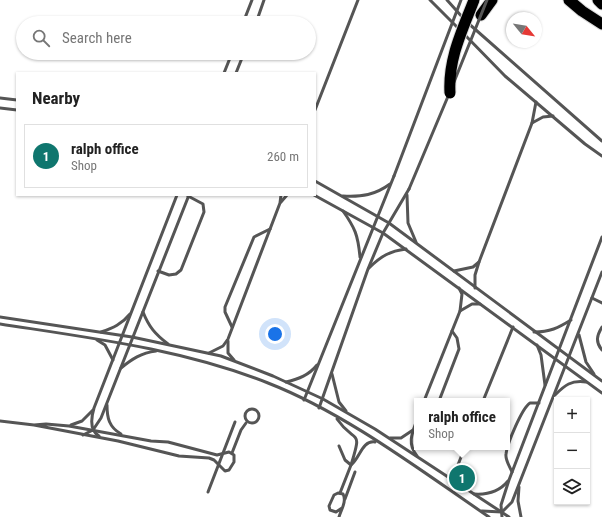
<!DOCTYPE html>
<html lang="en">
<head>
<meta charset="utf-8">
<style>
  body { margin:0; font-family:"Roboto Condensed",sans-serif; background:#f6f6f6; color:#222 }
  .controls { position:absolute; right:12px; bottom:12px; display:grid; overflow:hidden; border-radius:0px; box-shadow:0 1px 3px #0004 }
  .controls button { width:36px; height:36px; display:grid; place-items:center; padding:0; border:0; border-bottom:1px solid #e0e0e0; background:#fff; color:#222; font:20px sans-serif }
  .compass { position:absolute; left:506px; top:12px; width:36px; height:36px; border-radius:50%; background:#fff; box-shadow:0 1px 3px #0004; rotate:120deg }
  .you { position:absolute; left:275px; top:334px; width:14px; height:14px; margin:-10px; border:3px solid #fff; border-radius:50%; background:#1a73e8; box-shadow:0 0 0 6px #1a73e833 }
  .badge { display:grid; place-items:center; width:26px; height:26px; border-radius:50%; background:#0f766e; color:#fff; font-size:13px; font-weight:700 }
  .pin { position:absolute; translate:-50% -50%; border:2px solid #fff; box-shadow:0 1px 4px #0006 }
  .popup { position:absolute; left:414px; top:398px; width:96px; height:52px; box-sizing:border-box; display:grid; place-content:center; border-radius:0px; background:#fff; filter:drop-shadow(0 1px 3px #0005); font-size:13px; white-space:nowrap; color:#767676 }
  .popup b { font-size:15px; color:#222 }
  .popup::after { content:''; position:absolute; left:50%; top:100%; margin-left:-8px; border:8px solid transparent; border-top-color:#fff }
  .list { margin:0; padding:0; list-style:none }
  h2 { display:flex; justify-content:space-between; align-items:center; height:52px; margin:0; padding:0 16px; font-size:17px }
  h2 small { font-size:13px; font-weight:400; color:#767676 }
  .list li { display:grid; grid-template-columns:26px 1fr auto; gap:12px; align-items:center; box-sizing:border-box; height:64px; margin:0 8px 8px; padding:0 8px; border:1px solid #e0e0e0; border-radius:0px }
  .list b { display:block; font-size:15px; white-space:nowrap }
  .list p { margin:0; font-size:13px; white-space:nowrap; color:#767676 }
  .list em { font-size:13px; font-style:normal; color:#767676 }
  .icon { flex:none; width:22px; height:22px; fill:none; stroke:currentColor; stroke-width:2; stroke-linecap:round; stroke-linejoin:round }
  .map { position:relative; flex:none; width:602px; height:517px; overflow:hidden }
  .search { position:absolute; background:#fff; box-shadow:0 1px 3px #0004; left:16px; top:16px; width:300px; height:44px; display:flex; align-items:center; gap:10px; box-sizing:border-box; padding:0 14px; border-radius:22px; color:#767676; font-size:15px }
  .panel { position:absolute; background:#fff; box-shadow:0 1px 3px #0004; left:16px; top:72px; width:300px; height:124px; border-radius:0px }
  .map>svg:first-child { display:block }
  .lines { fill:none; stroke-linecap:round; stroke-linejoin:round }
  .highway-casing { stroke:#dbdbdb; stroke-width:13 }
  .lane { stroke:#555; stroke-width:3 }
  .highway { stroke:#000; stroke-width:11 }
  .highway-bridge-casing { stroke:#dbdbdb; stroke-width:13; stroke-linecap:butt }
  .lane-bridge { stroke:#555; stroke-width:3 }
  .highway-bridge { stroke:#000; stroke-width:11 }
</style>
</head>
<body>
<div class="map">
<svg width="602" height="517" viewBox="0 0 602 517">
  <rect width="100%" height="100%" fill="#fff"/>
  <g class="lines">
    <defs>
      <g id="highway">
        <path d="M569,0l13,11 20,13"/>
        <path d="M598,0l4,4"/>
        <path d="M481,15l11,-15"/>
      </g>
    </defs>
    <use href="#highway" class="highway-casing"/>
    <g class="lane">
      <path d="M430,0l30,30"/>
      <path d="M447,0l17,19"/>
      <path d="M243,23l9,-23"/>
      <path d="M256,23l8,-23"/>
      <path d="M468,23l134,118"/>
      <path d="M464,34l41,42 80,68 17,12"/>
      <path d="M224,73l8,-20"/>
      <path d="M236,73l8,-20"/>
      <path d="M0,98l17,2"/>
      <path d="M0,108l17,2"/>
      <path d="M315,110l43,-110"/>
      <path d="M532,123l11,-6 10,-1"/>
      <path d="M315,181l74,42 213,158"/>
      <path d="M314,195l69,38 219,160"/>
      <path d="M407,195l1,28 8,19"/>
      <path d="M343,196c19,1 32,-1 47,-12"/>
      <path d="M281,202l6,-7"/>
      <path d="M343,211c12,17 15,24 17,46"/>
      <path d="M369,268c12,-12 21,-17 37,-19"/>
      <path d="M158,271l11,4 7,-1 5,-4 23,-58 -1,-8 -15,-8"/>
      <path d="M454,271l19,-4 6,-5"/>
      <path d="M475,288v-13l4,-13 53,-139 4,-21"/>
      <path d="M592,298l10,5"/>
      <path d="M460,311l12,-7h8"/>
      <path d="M143,312c6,15 12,22 25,32"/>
      <path d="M0,317l132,20 89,19 52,20 50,23 52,30 134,88"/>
      <path d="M0,324c91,14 182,25 268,59 77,30 152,87 221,134"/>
      <path d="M232,327l-7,-15v-5l29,-70 16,-8"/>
      <path d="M602,327c-5,8 -7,15 0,23"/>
      <path d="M101,332c12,-4 21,-8 29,-18"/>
      <path d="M534,332c16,0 24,-4 37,-12"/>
      <path d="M579,335l7,27 8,12"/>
      <path d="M97,340l8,5 8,15"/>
      <path d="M228,341v12l6,7"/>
      <path d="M537,345l4,10 4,30"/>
      <path d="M209,353l14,-7 5,-7 52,-136 1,-8"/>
      <path d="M121,368c11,-9 20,-15 35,-17"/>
      <path d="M332,374l7,28 7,9"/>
      <path d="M286,382c13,-3 23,-7 31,-17"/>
      <path d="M555,395c10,-10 16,-15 31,-13"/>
      <path d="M304,400l90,-224"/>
      <path d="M424,401l36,-90 2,-17 -3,-6"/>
      <path d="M439,401l20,-52 -2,-11 -5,-7"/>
      <path d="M483,401l30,-74"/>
      <path d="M107,405c0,13 2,22 14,29"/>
      <path d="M319,408l49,-139 15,-36 26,-44"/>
      <circle cx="252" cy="416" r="7"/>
      <path d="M337,419c18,26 26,8 14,46 9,-7 11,-25 24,-23"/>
      <path d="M0,421l34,4 84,16 61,15 30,2 5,2 11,11 4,-1 5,-8v-7l-5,-3 -12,3 -49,-13 -17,-1 -82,-15 -23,-2 -12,1"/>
      <path d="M71,425l11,-4 11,-11"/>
      <path d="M83,435l10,-5 8,-12 88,-223"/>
      <path d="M99,436c-10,-6 -8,-18 -5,-28l83,-213"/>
      <path d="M390,438h11l12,-8"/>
      <path d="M339,446l6,14 6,5 -11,28"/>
      <path d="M232,453l9,-23 5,-7"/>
      <path d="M417,456c-10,-12 -5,-23 0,-36"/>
      <path d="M512,472c-2,-5 -7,-12 -6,-18 1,-10 16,-46 24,-51h9"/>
      <path d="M452,480l13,-33"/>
      <path d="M519,487l-1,14 3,16"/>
      <path d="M208,492l27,-70"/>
      <path d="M474,494c14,1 25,-2 34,-13"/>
      <path d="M345,499l10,-27"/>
      <path d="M482,511l20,1 10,-10 90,-230"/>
      <path d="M339,517c2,-7 8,-16 4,-23l-5,-1 -4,2 -5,11 1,4 6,2 6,-4"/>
      <path d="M502,517l-1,-12 8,-25 93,-243"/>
    </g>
    <use href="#highway" class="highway"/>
    <defs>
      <path id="highway-bridge" d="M450,93c-2,-34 12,-62 24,-93"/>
    </defs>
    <use href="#highway-bridge" class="highway-bridge-casing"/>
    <g class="lane-bridge">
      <path d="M454,82l33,-82"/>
      <path d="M394,176l67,-176"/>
      <path d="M409,189l40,-95"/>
    </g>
    <use href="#highway-bridge" class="highway-bridge"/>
  </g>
</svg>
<div class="controls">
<button>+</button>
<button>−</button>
<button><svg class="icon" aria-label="layers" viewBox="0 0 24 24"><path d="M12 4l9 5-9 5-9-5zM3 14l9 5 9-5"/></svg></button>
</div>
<svg class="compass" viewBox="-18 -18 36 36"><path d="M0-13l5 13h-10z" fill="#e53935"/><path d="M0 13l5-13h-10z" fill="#767676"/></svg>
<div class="you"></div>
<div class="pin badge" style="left:462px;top:478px">1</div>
<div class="popup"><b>ralph office</b>Shop</div>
<div class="search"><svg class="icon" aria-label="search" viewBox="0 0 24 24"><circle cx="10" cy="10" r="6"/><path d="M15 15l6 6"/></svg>Search here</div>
<section class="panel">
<h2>Nearby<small></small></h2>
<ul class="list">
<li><span class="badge">1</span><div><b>ralph office</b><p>Shop</p></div><em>260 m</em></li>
</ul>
</section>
</div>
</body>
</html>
